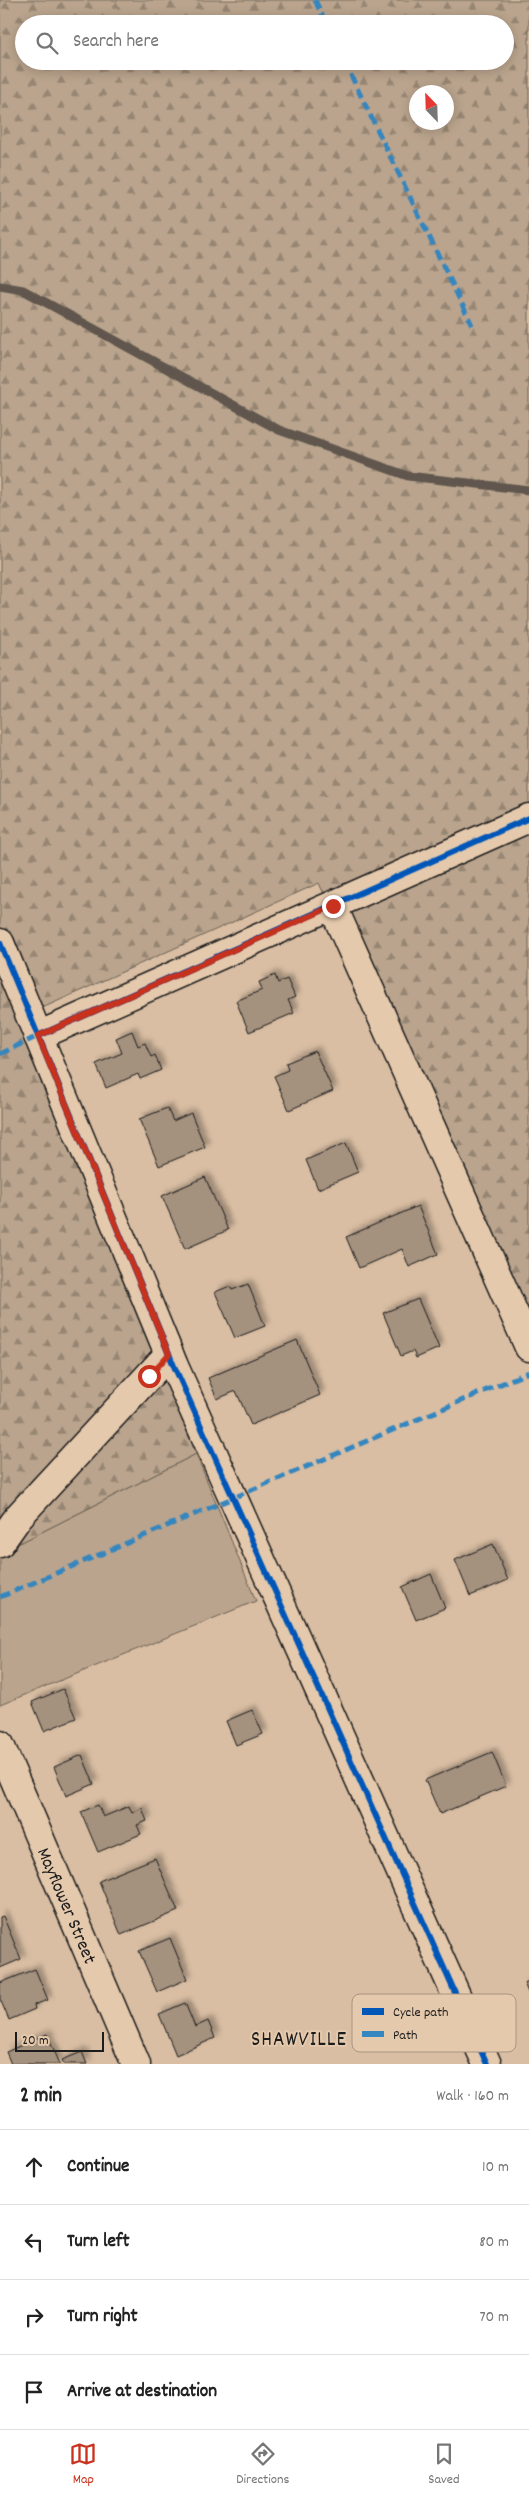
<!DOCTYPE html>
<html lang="en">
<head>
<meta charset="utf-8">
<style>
  body { margin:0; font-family:Dekko,sans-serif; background:#f2f2f2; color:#222 }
  .compass { position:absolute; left:409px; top:85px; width:45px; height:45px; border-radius:50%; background:#fff; box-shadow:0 2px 12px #0003; rotate:337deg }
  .scale { position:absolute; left:15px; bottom:12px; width:89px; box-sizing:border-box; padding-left:5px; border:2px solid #1c1c1c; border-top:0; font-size:14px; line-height:18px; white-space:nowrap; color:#1c1c1c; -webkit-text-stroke:4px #e5c9ac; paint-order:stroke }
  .stop { position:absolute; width:15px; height:15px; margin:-11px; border:4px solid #c8321e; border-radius:50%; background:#fff }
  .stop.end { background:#c8321e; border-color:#fff; box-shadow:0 1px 5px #0008 }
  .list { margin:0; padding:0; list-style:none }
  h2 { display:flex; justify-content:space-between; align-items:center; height:65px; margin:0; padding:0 20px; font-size:21px }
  h2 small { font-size:16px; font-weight:400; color:#767676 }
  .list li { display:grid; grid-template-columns:32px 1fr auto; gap:15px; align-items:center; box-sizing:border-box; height:75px; padding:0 20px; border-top:1px solid #e0e0e0 }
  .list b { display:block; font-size:19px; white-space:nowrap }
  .list em { font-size:16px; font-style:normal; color:#767676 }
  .icon { flex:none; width:28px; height:28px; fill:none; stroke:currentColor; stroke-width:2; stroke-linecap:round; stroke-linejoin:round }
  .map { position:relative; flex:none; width:529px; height:2064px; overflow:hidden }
  .search { position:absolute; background:#fff; box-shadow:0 2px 12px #0003; left:15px; right:15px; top:15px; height:55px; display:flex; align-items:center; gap:12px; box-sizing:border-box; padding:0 18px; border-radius:28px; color:#767676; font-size:19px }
  .sheet { height:365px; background:#fff }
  nav { display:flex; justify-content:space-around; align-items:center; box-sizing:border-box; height:70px; border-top:1px solid #e0e0e0; background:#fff; font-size:14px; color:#767676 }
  nav a { display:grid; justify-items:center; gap:2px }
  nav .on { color:#c8321e }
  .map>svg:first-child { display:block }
  .grass { fill:#baa48d; stroke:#6b6054 }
  .forest { fill:url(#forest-firs); stroke:#6b6054; fill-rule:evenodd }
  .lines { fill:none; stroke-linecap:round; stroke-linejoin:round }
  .stream { stroke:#60574d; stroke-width:9 }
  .building { fill:#a4917e; stroke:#1c1c1c; filter:url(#shadow) }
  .minor-casing { stroke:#1c1c1c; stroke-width:31 }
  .minor { stroke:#e5c9ac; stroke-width:28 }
  .quiet { stroke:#3686bf; stroke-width:5; stroke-dasharray:10 5; stroke-linecap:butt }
  .cycleway-casing { stroke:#e5c9ac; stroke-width:9 }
  .cycleway { stroke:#0057b8; stroke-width:6 }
  .route { stroke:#c8321e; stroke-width:6 }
  .labels { text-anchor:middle; stroke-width:4; stroke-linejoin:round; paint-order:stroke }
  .street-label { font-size:19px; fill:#1c1c1c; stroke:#e5c9ac }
  .quarter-label { font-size:21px; letter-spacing:1px; fill:#1c1c1c; stroke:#e5c9ac }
  .key { fill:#e5c9ac; stroke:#a99581; stroke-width:1 }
  .key-label { font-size:14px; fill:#1c1c1c }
</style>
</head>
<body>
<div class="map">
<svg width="529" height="2064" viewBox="0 0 529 2064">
  <defs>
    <pattern id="forest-firs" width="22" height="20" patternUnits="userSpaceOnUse" patternTransform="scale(1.25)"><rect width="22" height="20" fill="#baa48d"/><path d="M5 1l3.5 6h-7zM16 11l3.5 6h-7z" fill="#968572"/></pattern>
    <filter id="shadow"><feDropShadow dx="4.5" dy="-4.5" stdDeviation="2.5" flood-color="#0004"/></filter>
  </defs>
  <rect width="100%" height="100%" fill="#d9bea3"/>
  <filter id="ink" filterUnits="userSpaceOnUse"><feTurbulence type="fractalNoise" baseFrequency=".02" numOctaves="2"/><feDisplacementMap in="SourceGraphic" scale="10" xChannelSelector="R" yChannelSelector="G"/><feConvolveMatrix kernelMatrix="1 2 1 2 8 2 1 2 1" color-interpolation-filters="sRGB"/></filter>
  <g filter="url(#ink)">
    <path class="grass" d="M196,1454l60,147 -256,104v-152z"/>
    <path class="forest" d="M0,0h529v1345l-210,-462 -301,136 178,435 -196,99zM24,24h481v37h-481zM416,92h30v30h-30z"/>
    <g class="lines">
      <path class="stream" d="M0,286l23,4 256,140 129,46 121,14"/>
    </g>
    <g class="building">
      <path d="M275,975l3,8 9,-4 8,18 -7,3 6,13 -45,19 -13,-31 26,-11 -3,-8z"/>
      <path d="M132,1031l6,15 7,-3 6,14 4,-2 6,15 -21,9 -2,-5 -32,14 -10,-24 26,-11 -6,-15z"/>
      <path d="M315,1051l18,40 -44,19 -15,-34 14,-6 -2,-7z"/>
      <path d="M167,1108l6,13 18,-8 14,34 -46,19 -20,-47z"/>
      <path d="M346,1143l12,29 -40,17 -12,-29z"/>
      <path d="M205,1177l23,53 -43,19 -23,-53z"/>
      <path d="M418,1206l20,48 -29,13 -7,-18 -43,19 -13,-31z"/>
      <path d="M248,1284l17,42 -30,12 -20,-46 15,-6 2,4z"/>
      <path d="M418,1299l21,49 -23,10 -3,-7 -12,5 -18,-43z"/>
      <path d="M297,1340l23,55 -69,30 -15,-34 -19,8 -9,-21z"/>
      <path d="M493,1544l15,36 -38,16 -15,-36z"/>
      <path d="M431,1574l14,34 -29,12 -14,-33z"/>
      <path d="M63,1689l13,29 -32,13 -12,-29z"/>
      <path d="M252,1710l11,24 -27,11 -10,-24z"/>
      <path d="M492,1752l14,34 -66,28 -15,-34z"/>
      <path d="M82,1755l12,29 -28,12 -12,-29z"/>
      <path d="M98,1805l5,12 26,-11 3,7 10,-5 5,13 -10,4 4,9 -43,18 -17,-40z"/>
      <path d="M155,1858l23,53 -57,24 -22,-54z"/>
      <path d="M3,1916l18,43 -21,9v-51z"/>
      <path d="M170,1938l17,41 -30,13 -18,-41z"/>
      <path d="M35,1969l13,31 -14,5 1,4 -26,11 -9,-21v-16z"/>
      <path d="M529,1981v14l-5,-12z"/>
      <path d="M185,2003l10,24 13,-6 7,17 -39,17 -17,-41z"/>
      <path d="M47,2034l13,30h-49l-5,-12z"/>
      <path d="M82,2052l5,12h-23l-2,-4z"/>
    </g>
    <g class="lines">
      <defs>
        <g id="minor">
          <path d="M333,907l196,440"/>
          <path d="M0,943l174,423 313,698"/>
          <path d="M38,1036l491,-218"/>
          <path d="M0,1543l19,-27 150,-162"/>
          <path id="s1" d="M0,1745l136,319"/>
        </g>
      </defs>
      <use href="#minor" class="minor-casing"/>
      <use href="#minor" class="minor"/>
      <g class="quiet">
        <path d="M315,0l11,24"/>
        <path d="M344,61l128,264"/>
        <path d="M0,1054l38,-18"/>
        <path d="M0,1597l529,-225"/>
      </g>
      <defs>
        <g id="cycleway">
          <path d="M0,943l174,423 313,698"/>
          <path d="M38,1036l491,-218"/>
        </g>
      </defs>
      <use href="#cycleway" class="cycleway-casing"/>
      <use href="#cycleway" class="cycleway"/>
    </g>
  </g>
  <g class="lines" filter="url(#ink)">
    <path class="route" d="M149,1376l20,-22 -131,-318 295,-130"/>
  </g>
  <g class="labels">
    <g class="street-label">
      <text dy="7" stroke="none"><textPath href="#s1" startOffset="174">Mayflower Street</textPath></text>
    </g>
    <g class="quarter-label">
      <text x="299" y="2045">SHAWVILLE</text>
    </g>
  </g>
  <rect x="352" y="1994" width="164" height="58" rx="8" class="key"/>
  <rect x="362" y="2008" width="22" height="7" fill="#0057b8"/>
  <rect x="362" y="2031" width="22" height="6" fill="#3686bf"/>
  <g class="key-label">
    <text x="393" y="2016">Cycle path</text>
    <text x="393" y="2039">Path</text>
  </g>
</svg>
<svg class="compass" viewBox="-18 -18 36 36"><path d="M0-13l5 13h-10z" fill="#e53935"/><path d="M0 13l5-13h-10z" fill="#767676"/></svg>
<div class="scale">20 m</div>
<div class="stop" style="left:149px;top:1376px"></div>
<div class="stop end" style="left:333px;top:906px"></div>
<div class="search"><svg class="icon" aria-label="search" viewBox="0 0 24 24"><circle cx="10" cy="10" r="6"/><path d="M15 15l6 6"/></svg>Search here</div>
</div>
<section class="sheet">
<h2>2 min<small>Walk · 160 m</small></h2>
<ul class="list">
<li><svg class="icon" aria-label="ahead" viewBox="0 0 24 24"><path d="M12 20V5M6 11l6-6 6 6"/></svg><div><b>Continue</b></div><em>10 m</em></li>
<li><svg class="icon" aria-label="left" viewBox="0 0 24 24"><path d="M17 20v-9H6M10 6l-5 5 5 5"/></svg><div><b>Turn left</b></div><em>80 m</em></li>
<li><svg class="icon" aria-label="right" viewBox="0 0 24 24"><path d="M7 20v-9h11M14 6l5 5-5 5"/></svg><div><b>Turn right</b></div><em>70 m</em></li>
<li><svg class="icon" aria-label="arrive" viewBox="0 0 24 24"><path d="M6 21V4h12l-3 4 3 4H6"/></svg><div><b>Arrive at destination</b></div></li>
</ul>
</section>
<nav>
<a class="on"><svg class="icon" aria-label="map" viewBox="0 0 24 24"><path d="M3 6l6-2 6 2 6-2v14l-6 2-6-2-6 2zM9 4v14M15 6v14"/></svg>Map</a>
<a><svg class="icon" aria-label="directions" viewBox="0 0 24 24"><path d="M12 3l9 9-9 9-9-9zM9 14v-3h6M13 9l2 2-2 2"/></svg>Directions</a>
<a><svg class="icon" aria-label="saved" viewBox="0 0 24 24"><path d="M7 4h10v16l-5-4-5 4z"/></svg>Saved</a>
</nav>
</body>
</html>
